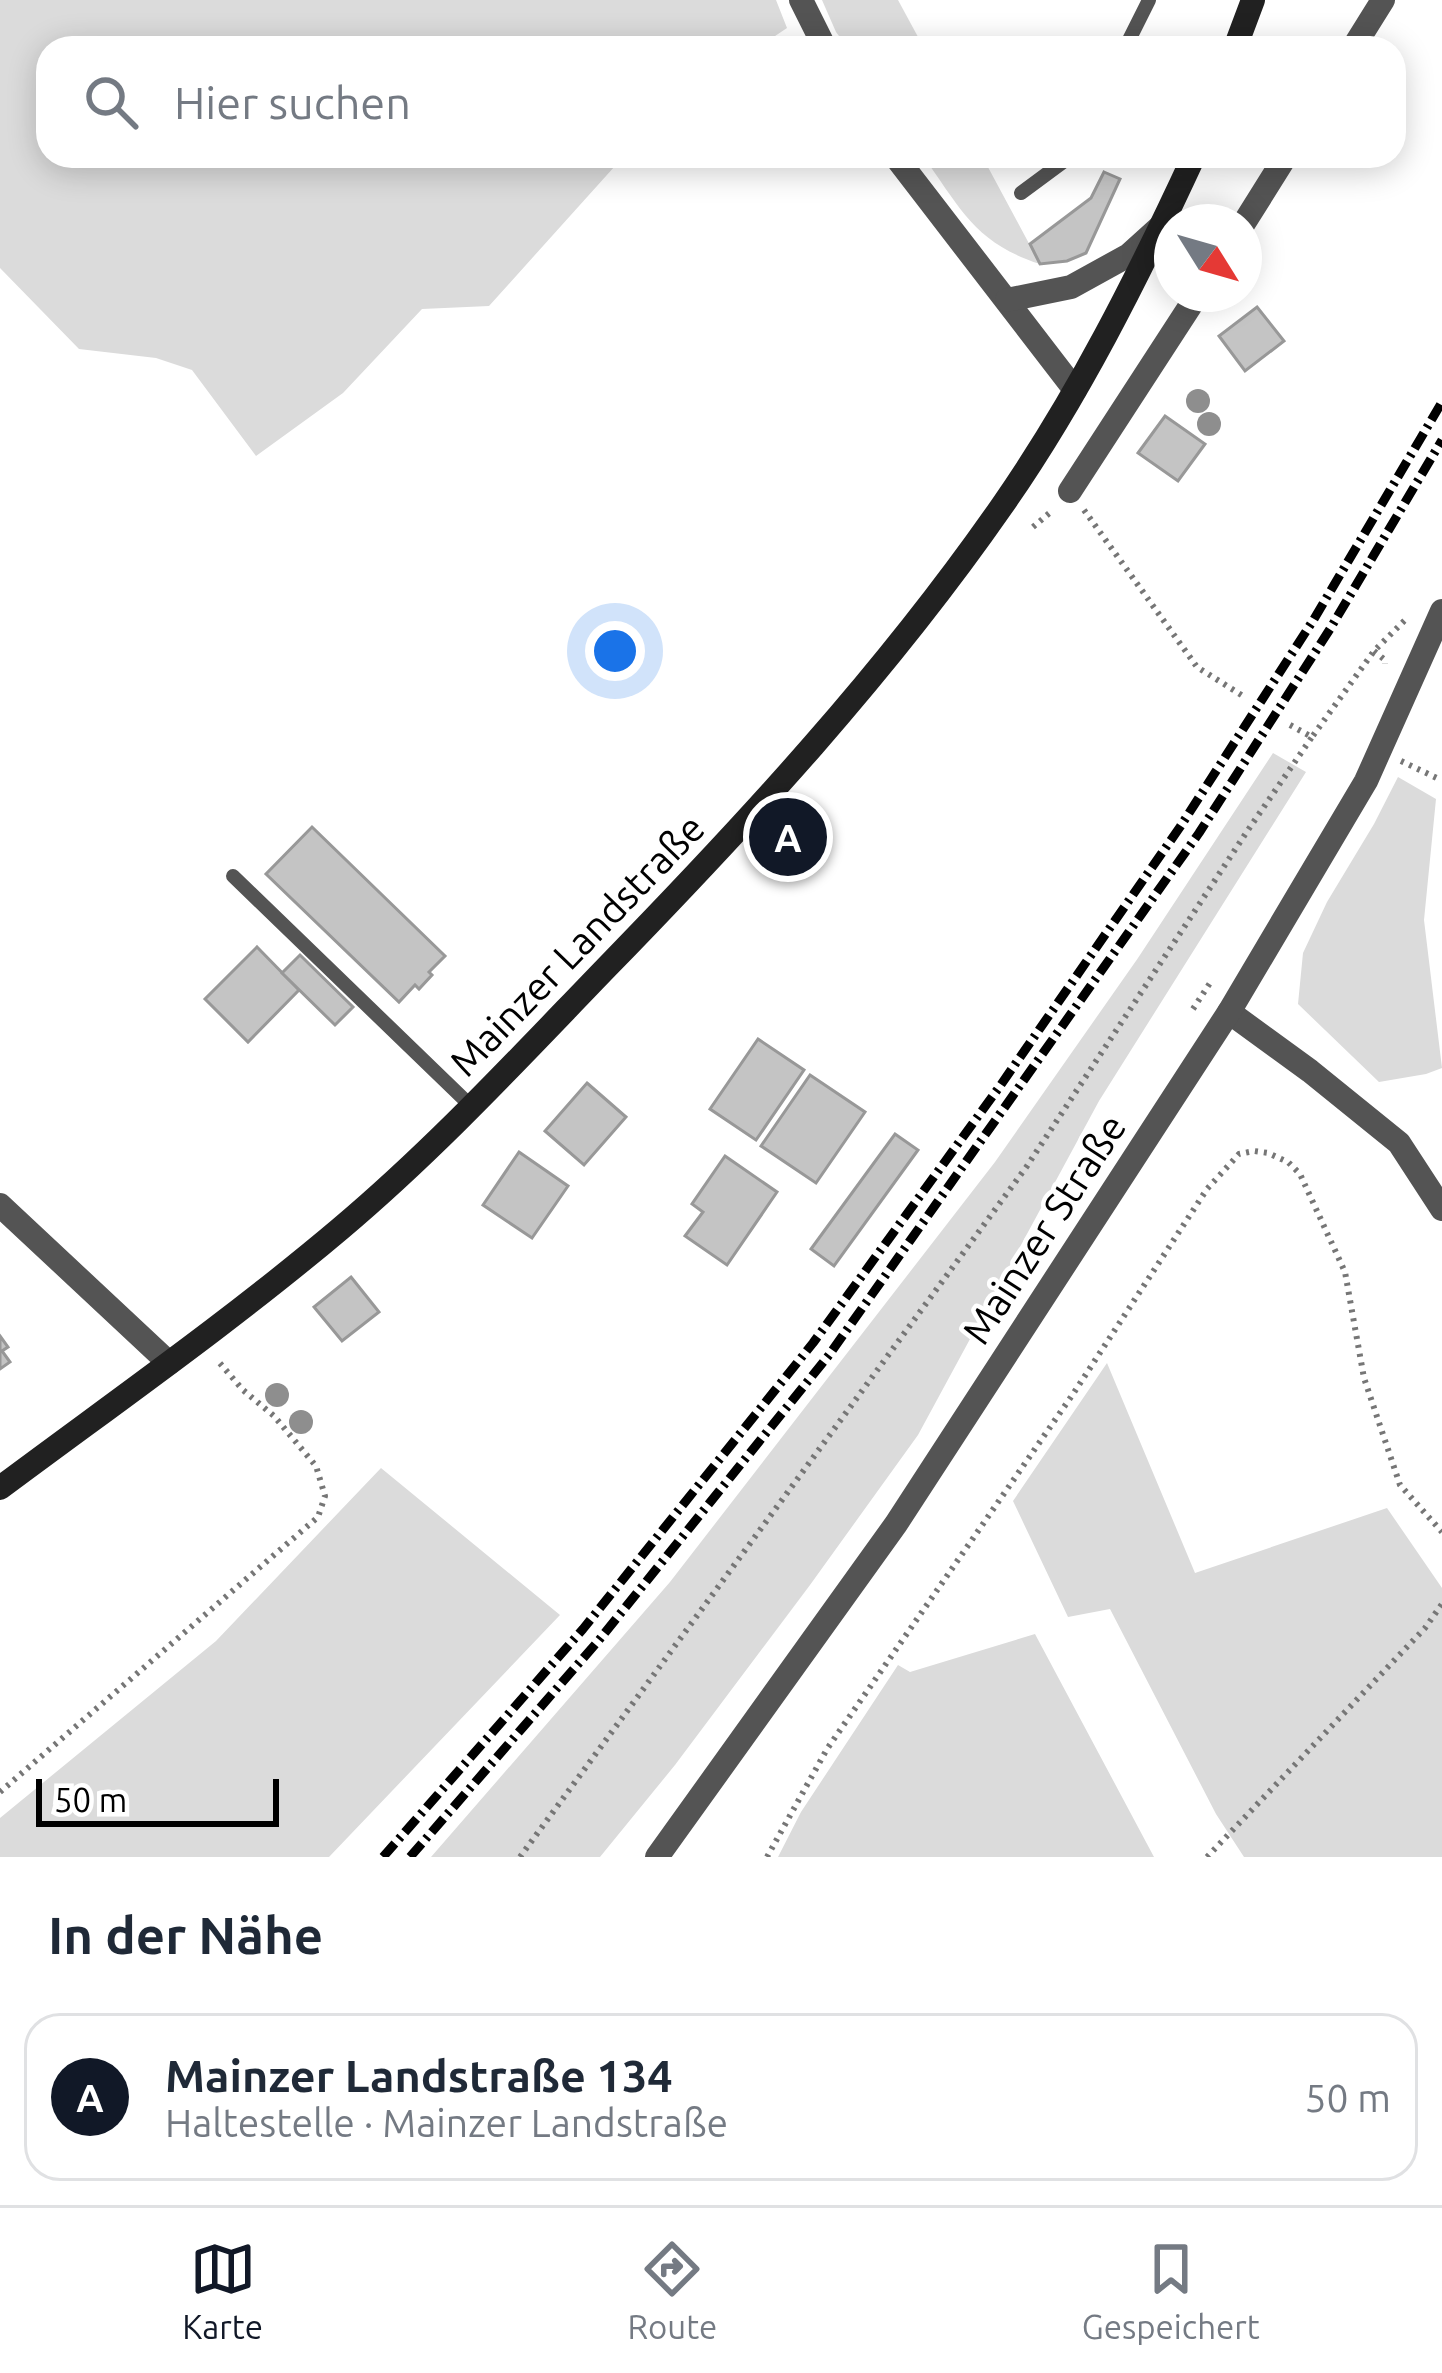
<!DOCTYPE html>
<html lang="de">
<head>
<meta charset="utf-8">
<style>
  body { margin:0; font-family:Ubuntu,sans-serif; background:#f2f2f3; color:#1f2937 }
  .compass { position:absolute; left:1154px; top:204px; width:108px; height:108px; border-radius:50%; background:#fff; box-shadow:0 6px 30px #0003; rotate:127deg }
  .scale { position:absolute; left:36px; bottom:30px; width:243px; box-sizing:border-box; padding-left:12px; border:6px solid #000; border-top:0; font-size:33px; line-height:42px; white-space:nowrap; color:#000; -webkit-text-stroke:9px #fff; paint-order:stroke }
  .you { position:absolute; left:615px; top:651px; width:42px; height:42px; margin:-30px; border:9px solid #fff; border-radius:50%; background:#1a73e8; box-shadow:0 0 0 18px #1a73e833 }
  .badge { display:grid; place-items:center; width:78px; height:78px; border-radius:50%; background:#111827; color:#fff; font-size:39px; font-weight:700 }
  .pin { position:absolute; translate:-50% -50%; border:6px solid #fff; box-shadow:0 3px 12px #0006 }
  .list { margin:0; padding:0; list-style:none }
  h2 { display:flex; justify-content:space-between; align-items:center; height:156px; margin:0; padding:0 48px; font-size:51px }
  h2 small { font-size:39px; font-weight:400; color:#747a83 }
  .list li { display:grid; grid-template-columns:78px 1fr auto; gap:36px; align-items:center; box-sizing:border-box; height:168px; margin:0 24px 24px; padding:0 24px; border:3px solid #e0e1e3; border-radius:36px }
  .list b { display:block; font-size:45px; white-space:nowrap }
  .list p { margin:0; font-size:39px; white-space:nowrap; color:#747a83 }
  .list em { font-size:39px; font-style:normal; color:#747a83 }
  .icon { flex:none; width:66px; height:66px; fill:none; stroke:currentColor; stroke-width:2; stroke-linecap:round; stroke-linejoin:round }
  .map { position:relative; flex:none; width:1442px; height:1857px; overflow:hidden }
  .search { position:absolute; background:#fff; box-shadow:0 6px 30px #0003; left:36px; right:36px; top:36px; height:132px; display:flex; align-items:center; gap:30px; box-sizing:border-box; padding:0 42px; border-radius:36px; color:#747a83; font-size:45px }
  .sheet { height:348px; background:#fff }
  nav { display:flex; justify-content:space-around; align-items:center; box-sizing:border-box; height:168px; border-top:3px solid #e0e1e3; background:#fff; font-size:33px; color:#747a83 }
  nav a { display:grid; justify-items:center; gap:6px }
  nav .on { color:#111827 }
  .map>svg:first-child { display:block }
  .green { fill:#dbdbdb }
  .building { fill:#c4c4c4; stroke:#989898; stroke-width:3 }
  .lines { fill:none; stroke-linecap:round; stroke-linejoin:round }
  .path { stroke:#767676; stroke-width:6; stroke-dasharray:3 6; stroke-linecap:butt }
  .service { stroke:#545454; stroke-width:14 }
  .minor { stroke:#545454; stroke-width:24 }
  .secondary { stroke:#212121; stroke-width:24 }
  .rail { stroke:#000; stroke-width:9; stroke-dasharray:18 6 3 6; stroke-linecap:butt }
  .tree { fill:#8e8e8e }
  .labels { text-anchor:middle; stroke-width:9; stroke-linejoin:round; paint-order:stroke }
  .street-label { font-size:39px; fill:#000; stroke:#fff }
</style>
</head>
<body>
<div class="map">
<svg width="1442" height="1857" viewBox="0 0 1442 1857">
  <rect width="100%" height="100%" fill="#fff"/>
  <g class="green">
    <path d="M0,0h776l11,28 -30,20h-709v108h576l-135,150 -67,3 -79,84 -87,63 -64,-86 -36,-12 -77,-9 -79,-81z"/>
    <path d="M822,0h76l26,48h-76l-12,-16z"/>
    <path d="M923,156h59l58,108c-65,-21 -79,-55 -117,-108z"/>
    <path d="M1273,753l33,19 -207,329 -181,334 -108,150 -135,180 -75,92h-169l239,-275 325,-420 143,-204z"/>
    <path d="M1398,777l38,22 -12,121 18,148 -16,6 -47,8 -81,-78 5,-51 24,-51 47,-78z"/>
    <path d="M1107,1363l88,210 192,-65 55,80v269h-198l-28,-43 -106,-205 -42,8 -55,-116z"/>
    <path d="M381,1468l179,147 -231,242h-329v-39l216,-177z"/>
    <path d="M1035,1634l119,223h-376l23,-45 97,-147 12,7z"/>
  </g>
  <g class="building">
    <path d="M1104,172l16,7 -34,74 -19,8 -27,3 -10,-20 61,-46z"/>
    <path d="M1257,307l27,34 -39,30 -26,-35z"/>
    <path d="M1165,416l40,28 -27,37 -40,-28z"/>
    <path d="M312,827l133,129 -16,16 3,3 -13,14 -4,-4 -16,17 -133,-128z"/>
    <path d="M257,947l42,43 -51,52 -43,-43z"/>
    <path d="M300,955l53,52 -18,18 -53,-52z"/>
    <path d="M758,1039l46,31 -48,70 -46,-31z"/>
    <path d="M810,1075l55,37 -49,71 -55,-37z"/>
    <path d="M587,1083l39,34 -42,48 -39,-34z"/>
    <path d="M895,1134l23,16 -84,116 -23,-17z"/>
    <path d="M519,1152l49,34 -36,52 -49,-33z"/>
    <path d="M725,1156l52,36 -50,73 -42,-29 18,-24 -11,-8z"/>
    <path d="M351,1277l28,35 -37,29 -28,-34z"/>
    <path d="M0,1336l8,11 -6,4 8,11 -10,7z"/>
  </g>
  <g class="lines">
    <g class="path">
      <path d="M1084,510l113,157 46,29"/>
      <path d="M1033,527l20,-17"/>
      <path d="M1374,651l11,9v4"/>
      <path d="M1290,725l22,12 62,-86 32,-32"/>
      <path d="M1401,761l40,19"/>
      <path d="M1193,1009l19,-29"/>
      <path d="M0,1792l318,-275 7,-21 -9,-30 -42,-50 -31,-26 -25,-29"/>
      <path d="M520,1857l507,-691 221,-336 64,-93"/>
      <path d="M767,1857l60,-108 246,-355 134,-205 32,-35 15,-3 14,2 20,9 12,12 45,98 19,106 36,107 42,47"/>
      <path d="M1207,1857l218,-229 17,-24"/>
    </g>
    <g class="service">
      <path d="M1125,48l24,-48"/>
      <path d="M1021,193l50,-37"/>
      <path d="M233,876l239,231"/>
    </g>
    <g class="minor">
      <path d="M801,0l24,48"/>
      <path d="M1353,48l30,-48"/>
      <path d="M895,156l180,234"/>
      <path d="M1244,223l42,-67"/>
      <path d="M1007,300l64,-13 58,-32 31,-28"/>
      <path d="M1070,491l128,-197"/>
      <path d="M1229,1012l81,59 89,72 43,66"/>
      <path d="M0,1205l169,158"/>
      <path d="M657,1857l239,-333 333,-512 137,-231 76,-170"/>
    </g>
    <g class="secondary">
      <path d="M1235,48l18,-48"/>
      <path d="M0,1488c114,-85 231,-167 340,-259 95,-80 179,-171 266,-261 141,-145 280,-295 396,-462 76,-109 136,-229 192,-350"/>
    </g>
    <g class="rail">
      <path d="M383,1857l200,-228 230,-286 187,-257 180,-259 134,-208 128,-217"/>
      <path d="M410,1857l189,-217 230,-285 370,-522 131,-204 112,-189"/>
    </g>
  </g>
  <g class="tree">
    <circle cx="1198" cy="401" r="12"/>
    <circle cx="1209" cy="424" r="12"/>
    <circle cx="277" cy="1395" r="12"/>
    <circle cx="301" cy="1422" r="12"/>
  </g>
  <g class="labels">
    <g class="street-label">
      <text transform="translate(577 945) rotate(-46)" y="14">Mainzer Landstraße</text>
      <text transform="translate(1044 1229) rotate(-57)" y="14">Mainzer Straße</text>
    </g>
  </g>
</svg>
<svg class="compass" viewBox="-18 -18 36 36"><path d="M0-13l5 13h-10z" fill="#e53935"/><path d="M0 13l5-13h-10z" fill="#747a83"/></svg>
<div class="scale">50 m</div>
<div class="you"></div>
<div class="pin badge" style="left:788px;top:837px">A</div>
<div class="search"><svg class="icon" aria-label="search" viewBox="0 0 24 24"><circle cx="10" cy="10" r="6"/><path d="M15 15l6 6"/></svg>Hier suchen</div>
</div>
<section class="sheet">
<h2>In der Nähe<small></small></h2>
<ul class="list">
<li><span class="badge">A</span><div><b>Mainzer Landstraße 134</b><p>Haltestelle · Mainzer Landstraße</p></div><em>50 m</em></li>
</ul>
</section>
<nav>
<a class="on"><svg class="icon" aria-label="map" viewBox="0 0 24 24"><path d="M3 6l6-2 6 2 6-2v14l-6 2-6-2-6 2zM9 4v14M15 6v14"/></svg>Karte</a>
<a><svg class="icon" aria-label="directions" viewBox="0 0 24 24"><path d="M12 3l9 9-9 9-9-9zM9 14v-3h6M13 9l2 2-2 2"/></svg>Route</a>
<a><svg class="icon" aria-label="saved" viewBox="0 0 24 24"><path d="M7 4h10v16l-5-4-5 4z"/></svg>Gespeichert</a>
</nav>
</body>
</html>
